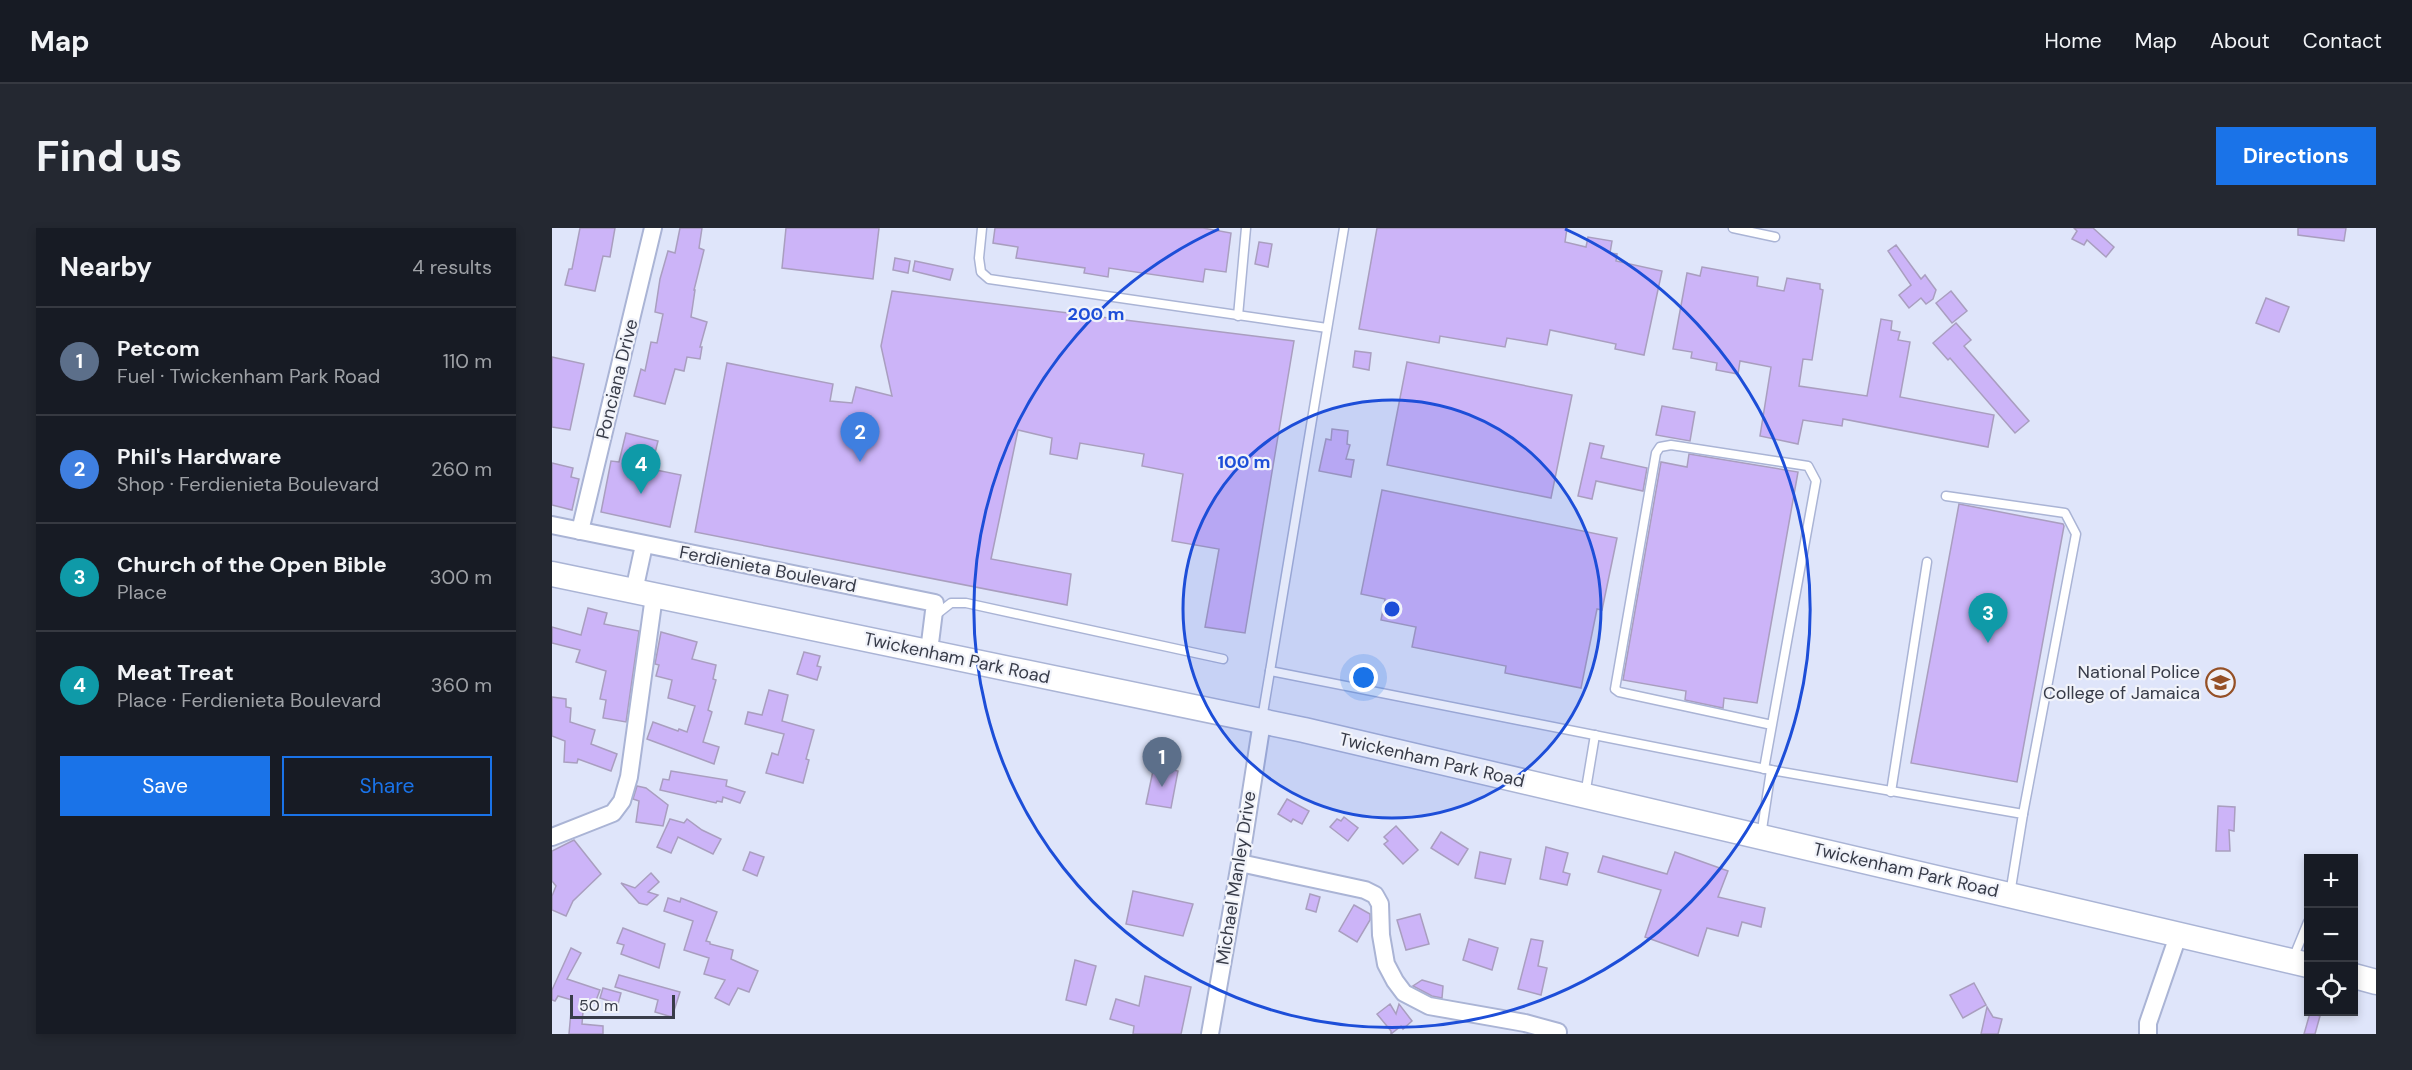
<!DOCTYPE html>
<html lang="en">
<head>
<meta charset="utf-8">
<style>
  body { margin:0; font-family:"DM Sans",sans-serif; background:#242831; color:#f1f3f6 }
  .controls { position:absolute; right:18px; bottom:18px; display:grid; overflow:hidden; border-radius:0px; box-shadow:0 3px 9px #0003 }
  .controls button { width:54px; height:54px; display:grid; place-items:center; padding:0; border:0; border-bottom:2px solid #363941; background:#171b24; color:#f1f3f6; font:30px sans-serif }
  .scale { position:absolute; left:18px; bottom:15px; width:105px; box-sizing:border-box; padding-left:6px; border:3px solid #383c49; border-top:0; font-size:16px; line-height:21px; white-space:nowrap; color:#383c49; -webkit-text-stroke:4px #f1f3fa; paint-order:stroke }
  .you { position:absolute; left:812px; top:450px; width:21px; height:21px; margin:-15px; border:4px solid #fff; border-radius:50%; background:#1a73e8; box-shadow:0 0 0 9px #1a73e833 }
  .badge { display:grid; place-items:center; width:39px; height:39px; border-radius:50%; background:#1a73e8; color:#fff; font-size:20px; font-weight:700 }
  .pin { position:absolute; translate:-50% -50px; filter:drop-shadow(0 2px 3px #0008) }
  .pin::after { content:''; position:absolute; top:32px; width:21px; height:18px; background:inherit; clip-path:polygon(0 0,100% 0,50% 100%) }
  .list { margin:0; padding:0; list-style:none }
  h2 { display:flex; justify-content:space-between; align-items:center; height:78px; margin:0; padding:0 24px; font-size:26px }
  h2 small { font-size:20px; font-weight:400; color:#9ea1a6 }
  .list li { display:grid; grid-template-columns:39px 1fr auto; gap:18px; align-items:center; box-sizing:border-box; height:108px; padding:0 24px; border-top:2px solid #363941 }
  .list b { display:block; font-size:22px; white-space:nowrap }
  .list p { margin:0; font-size:20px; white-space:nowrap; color:#9ea1a6 }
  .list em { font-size:20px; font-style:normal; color:#9ea1a6 }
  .actions { display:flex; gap:12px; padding:18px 24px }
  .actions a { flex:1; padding:14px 0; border:2px solid #1a73e8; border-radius:0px; text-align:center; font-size:21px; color:#1a73e8 }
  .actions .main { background:#1a73e8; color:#fff }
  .icon { flex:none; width:33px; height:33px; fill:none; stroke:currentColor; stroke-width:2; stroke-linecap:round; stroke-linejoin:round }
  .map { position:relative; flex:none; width:1824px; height:806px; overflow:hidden; border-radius:0px }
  header { display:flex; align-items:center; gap:36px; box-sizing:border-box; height:84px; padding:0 30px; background:#171b24; border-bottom:2px solid #363941 }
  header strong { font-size:28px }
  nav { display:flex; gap:33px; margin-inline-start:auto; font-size:21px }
  .intro { display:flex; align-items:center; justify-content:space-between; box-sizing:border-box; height:144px; padding:0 36px }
  h1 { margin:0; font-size:42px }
  .button { padding:15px 27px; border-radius:0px; background:#1a73e8; color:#fff; font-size:21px; font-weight:700 }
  main { display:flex; gap:36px; padding:0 36px }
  aside { flex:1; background:#171b24; border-radius:0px; box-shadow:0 3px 9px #0003 }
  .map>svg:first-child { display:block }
  .building { fill:#ccb4f8; stroke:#a99ebf; stroke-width:1.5 }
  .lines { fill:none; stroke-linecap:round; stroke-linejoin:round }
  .service-casing { stroke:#aab4d5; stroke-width:11 }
  .minor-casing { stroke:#aab4d5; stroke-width:20 }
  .secondary-casing { stroke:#aab4d5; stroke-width:27 }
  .service { stroke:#fff; stroke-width:8 }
  .minor { stroke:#fff; stroke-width:16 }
  .secondary { stroke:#fff; stroke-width:24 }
  .ring { fill:none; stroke:#1d4ed8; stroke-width:3 }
  .labels { text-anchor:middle; stroke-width:4.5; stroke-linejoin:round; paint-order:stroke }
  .street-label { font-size:18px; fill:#383c49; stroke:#f1f3fa }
  .poi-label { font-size:18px; fill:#383c49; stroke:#f1f3fa; text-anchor:end }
  .centre { fill:#1d4ed8; stroke:#f1f3fa; stroke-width:3 }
  .ring-label { font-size:18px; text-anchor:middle; font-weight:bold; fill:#1d4ed8; stroke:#f1f3fa; stroke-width:4.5; stroke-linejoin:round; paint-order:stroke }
</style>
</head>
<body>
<header>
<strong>Map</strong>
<nav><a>Home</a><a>Map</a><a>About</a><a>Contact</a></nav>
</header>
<div class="intro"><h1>Find us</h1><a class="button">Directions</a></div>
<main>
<aside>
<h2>Nearby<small>4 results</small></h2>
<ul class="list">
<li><span class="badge" style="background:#5c6f8a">1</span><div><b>Petcom</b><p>Fuel · Twickenham Park Road</p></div><em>110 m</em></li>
<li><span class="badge" style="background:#3f7fe0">2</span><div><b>Phil's Hardware</b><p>Shop · Ferdienieta Boulevard</p></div><em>260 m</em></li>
<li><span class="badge" style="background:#0f9aa8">3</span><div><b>Church of the Open Bible</b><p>Place</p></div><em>300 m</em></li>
<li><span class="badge" style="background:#0f9aa8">4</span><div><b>Meat Treat</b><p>Place · Ferdienieta Boulevard</p></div><em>360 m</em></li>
</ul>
<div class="actions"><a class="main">Save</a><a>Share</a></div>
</aside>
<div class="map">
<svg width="1824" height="806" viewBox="0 0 1824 806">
  <rect width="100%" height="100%" fill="#dfe5fa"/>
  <g class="building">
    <path d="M28,0h35l-5,29 -7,-1 -8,35 -30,-6 4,-16h3z"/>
    <path d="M128,0h22l-3,20 5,2 -10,40h1l-4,27 16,5 -7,25h2l-2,12 -13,-2 -3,14 -9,-2 -10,35 -31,-8 7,-27 4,2 6,-29 6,1 6,-29 -8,-2 5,-33 8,-28 7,2z"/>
    <path d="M234,0h93l-6,51 -91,-11z"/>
    <path d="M443,0h208l28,5 -5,39 -21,-3 -2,13 -94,-14 -1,9 -24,-4 1,-5 -69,-10 2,-11 -25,-4z"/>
    <path d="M825,0h190l-2,14 21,5 2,-10 24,4 -2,12 7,1 -1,7 46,10 -18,84 -29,-6 1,-5 -66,-14 -3,15 -40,-7 -2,9 -65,-11 -1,7 -80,-14z"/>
    <path d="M1522,0h19l21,19 -8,10 -19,-17 -3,5 -12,-6 5,-8z"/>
    <path d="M1746,0h48l-2,13 -46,-6z"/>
    <path d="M707,14l13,2 -4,23 -13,-3z"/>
    <path d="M1344,17l25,34 4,-4 11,15 -3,9 -7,5 -5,-6 -12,10 -10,-13 12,-10 -23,-34z"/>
    <path d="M343,30l15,3 -2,12 -15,-3z"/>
    <path d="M363,33l38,8 -3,11 -37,-9z"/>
    <path d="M1150,39l56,10 -1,9 27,5 3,-13 33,6v5l3,1 -11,70 -9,-1 -4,27 68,10 14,-77 11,2 -1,9 9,2 -2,8 12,2 -10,55 94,18 -6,32 -145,-28 -1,7 -39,-6 -5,24 -38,-8 11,-69 -31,-6 -2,13 -22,-4 1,-7 -26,-5 1,-6 -19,-3 14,-76 13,3z"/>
    <path d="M340,63l402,50 -49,292 -40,-6 14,-78 -47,-8 11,-67 -41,-8 2,-12 -64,-11 -3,16 -27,-5 2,-16 -34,-8 -27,129 80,15 -4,31 -372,-73 32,-169 106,21 -3,17 22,2 4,-16 36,9 -11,-50z"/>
    <path d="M1399,63l16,20 -15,12 -16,-20z"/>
    <path d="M1714,70l23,9 -10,25 -23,-9z"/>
    <path d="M1404,95l15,17 -7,6 65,75 -14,12 -65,-75 -2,2 -15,-17z"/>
    <path d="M803,123l16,2 -2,17 -16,-3z"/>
    <path d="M0,129l32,7 -14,66 -18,-3z"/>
    <path d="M855,134l165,33 -21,103 -164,-33z"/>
    <path d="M1110,178l33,6 -5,29 -34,-6z"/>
    <path d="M780,201l16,2 -1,13 3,1 -4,14 8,1 -3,17 -32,-6 7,-32 5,1z"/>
    <path d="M74,205l32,8 -7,28 30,6 -11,52 -69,-15 10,-51 8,1z"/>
    <path d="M1038,215l14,3 -3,12 46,10 -4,23 -47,-10 -4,18 -14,-3z"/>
    <path d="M1137,226l109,18 -41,231 -33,-5 -1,10 -38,-8 1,-9 -63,-11 38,-218 26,5z"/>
    <path d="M0,235l21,5 -2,9 8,2 -7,31 -20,-5z"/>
    <path d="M830,262l235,48 -15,72 -5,-1 -16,79 -76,-15 1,-7 -94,-19 4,-20 -35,-7 4,-21 -24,-5z"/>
    <path d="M1407,276l104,20 1,2 -47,256 -106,-19z"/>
    <path d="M36,380l19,5 -3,11 35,7 -13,91 -23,-4 3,-18 -6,-1 6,-28 -30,-9 4,-12 -28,-7v-16l29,8z"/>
    <path d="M109,404l36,10 -5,17 24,6 -3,14 3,1 -8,30 4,2 -9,30 16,5 -5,17 -67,-25 6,-17 25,9 1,-2 8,3 8,-26 -27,-8 4,-18 -16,-4 3,-11 -4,-1z"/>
    <path d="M252,424l16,4 -3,10 4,1 -4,13 -20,-6z"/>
    <path d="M217,462l19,5 -6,26 32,9 -8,29 3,1 -6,23 -37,-10 6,-20 6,2 6,-21 -39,-10 3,-12 14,3z"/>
    <path d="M0,469l14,2v8l5,1 -1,14 25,8 -4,14 26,10 -6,17 -33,-12 -1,4 -13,-1 1,-21 -13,-5z"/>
    <path d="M602,538l24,5 -7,37 -25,-4z"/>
    <path d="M119,543l56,9 -1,6 19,6 -5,11 -17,-6 -1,5 -5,-1 -1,2 -56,-13 3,-11 6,1z"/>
    <path d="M85,558l9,2 22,17 -5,21 -27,-4 3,-21 -6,-2z"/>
    <path d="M735,571l22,12 -7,13 -9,-5 -2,3 -13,-8z"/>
    <path d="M1666,578l17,1 -1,24 -5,-1 1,21h-14z"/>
    <path d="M792,589l14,11 -10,13 -18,-14 7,-8 4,2z"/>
    <path d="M118,591l14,4 3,-4 15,11 19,9 -8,15 -35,-17 -7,16 -14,-6z"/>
    <path d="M844,598l22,24 -15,14 -19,-20 4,-3 -4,-4z"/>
    <path d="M889,604l27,17 -10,16 -27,-17z"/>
    <path d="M22,612l27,34 -28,27 -7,15 -14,-6v-14l4,-10 -4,-5v-30z"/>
    <path d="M994,619l22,6 -5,19 7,2 -3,11 -27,-6z"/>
    <path d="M198,624l14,5 -7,19 -14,-6z"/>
    <path d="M928,624l31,7 -6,25 -30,-6z"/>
    <path d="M1123,624l53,19 -10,26 47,11 -4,19 -19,-5 -4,14 -31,-8 -9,28 -53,-19 16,-47 -63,-18 5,-16 64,18z"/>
    <path d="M99,645l8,9 -11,10 10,3 -11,10 -8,-2 -18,-20 14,5z"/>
    <path d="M581,663l60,13 -10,32 -57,-12z"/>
    <path d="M758,666l10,3 -4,15 -10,-3z"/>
    <path d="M116,670l12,4 1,-4 36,14 -11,29 4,1v2l23,6 -2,9 27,12 -9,21 -11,-4 -9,17 -14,-7 10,-18 -21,-6 5,-16 -25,-8 9,-29 -29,-10z"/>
    <path d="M802,677l16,9v6l-13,22 -18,-11z"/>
    <path d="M868,686l9,30 -23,6 -9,-30z"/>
    <path d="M71,700l42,16 -6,24 -38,-14 3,-9 -7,-2z"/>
    <path d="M917,711l29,9 -6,22 -29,-10z"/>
    <path d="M979,711l12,2 -5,25 9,2 -6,27 -23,-6z"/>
    <path d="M19,720l10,5 -14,26 33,11 -5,13 -11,-4 -2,25 21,2v8h-34l3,-34 -14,-4 -3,5 -3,-1v-10z"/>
    <path d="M523,732l21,6 -10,39 -20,-5z"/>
    <path d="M67,747l61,17 -8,25 -17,-5 3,-12 -43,-13z"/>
    <path d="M593,748l46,11 -10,47h-48l1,-8 -24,-7 6,-20 23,7z"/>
    <path d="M870,752l21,6 -1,12 -10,-2 -19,-10z"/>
    <path d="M1422,755l12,22 -23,13 -13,-23z"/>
    <path d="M51,760l18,5 -3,11 -18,-6z"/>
    <path d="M838,776l6,10 3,-10 13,17 -9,8 -2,-3 -10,8v-3l-14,-17z"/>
    <path d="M1435,779l6,10 9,2 -4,15h-17z"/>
    <path d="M1758,785l10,3 -5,18h-11z"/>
  </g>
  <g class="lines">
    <defs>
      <g id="service">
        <path d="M430,0l-3,30 2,14 8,7 338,49"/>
        <path d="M1181,0l42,9"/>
        <path d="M686,88l8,-88"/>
        <path d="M1394,268l119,17 11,21 -53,280"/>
        <path d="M385,386l14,-11h15l257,56"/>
        <path d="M718,443l501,99 252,44 -13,80"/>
        <path d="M710,491l82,-491"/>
        <path d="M1212,541l52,-288 -8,-15 -137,-21 -11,2 -4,6 -41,236 4,3 153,33"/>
        <path d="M1339,564l36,-230"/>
        <path d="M1033,567l10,-60"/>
        <path d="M1209,608l10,-66"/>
        <path d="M1740,733l16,-39"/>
      </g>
      <g id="minor">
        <path d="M0,297l383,78 -6,48"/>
        <path d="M28,303l73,-303"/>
        <path d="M82,363l10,-46"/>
        <path d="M0,609l61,-24 9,-12 7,-24 25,-181"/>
        <path d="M688,635l125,27 10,5 5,9 1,31 5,29 9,17 9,12 25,13 96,17 33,9"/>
        <path d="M658,806l30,-171 22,-141"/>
        <path d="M1596,806v-11l31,-90"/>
      </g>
      <g id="secondary">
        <path d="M0,346l752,156 1004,235"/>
        <path d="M1802,748l22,6"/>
      </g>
    </defs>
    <use href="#service" class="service-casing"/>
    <use href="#minor" class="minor-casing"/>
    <use href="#secondary" class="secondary-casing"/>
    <use href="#service" class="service"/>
    <use href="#minor" class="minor"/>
    <use href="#secondary" class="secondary"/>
  </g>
  <circle cx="840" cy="381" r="209" fill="#1d4ed8" fill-opacity=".12"/>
  <g class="ring">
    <circle cx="840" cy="381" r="209"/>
    <path d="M1013 1A418 418 0 1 1 667 1"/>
  </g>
  <defs>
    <symbol id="university-ring" viewBox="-11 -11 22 22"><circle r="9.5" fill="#f1f3fa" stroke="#955026" stroke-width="1.5"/><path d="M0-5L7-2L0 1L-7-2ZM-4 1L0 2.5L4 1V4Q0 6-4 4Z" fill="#955026"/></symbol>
  </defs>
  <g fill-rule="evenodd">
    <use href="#university-ring" x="1652" y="438" width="33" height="33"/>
  </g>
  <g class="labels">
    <g class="street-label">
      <text transform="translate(65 151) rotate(-76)" y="6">Ponciana Drive</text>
      <text transform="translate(216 341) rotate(11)" y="6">Ferdienieta Boulevard</text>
      <text transform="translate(405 430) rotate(12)" y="6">Twickenham Park Road</text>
      <text transform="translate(880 532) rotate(13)" y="6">Twickenham Park Road</text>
      <text transform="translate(1354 642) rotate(13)" y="6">Twickenham Park Road</text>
      <text transform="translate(684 650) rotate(-81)" y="6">Michael Manley Drive</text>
    </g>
    <g class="poi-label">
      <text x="1648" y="450">National Police<tspan x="1648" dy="21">College of Jamaica</tspan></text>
    </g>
  </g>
  <circle cx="840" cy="381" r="9" class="centre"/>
  <g class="ring-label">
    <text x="544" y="92">200 m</text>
    <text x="692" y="240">100 m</text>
  </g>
</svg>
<div class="controls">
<button>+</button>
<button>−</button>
<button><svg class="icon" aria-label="locate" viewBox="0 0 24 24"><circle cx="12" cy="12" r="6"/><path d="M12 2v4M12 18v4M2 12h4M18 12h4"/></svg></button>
</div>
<div class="scale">50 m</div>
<div class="you"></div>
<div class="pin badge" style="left:610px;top:559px;background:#5c6f8a">1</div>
<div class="pin badge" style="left:308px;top:234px;background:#3f7fe0">2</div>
<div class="pin badge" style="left:1436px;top:415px;background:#0f9aa8">3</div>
<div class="pin badge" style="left:89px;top:266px;background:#0f9aa8">4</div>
</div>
</main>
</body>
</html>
